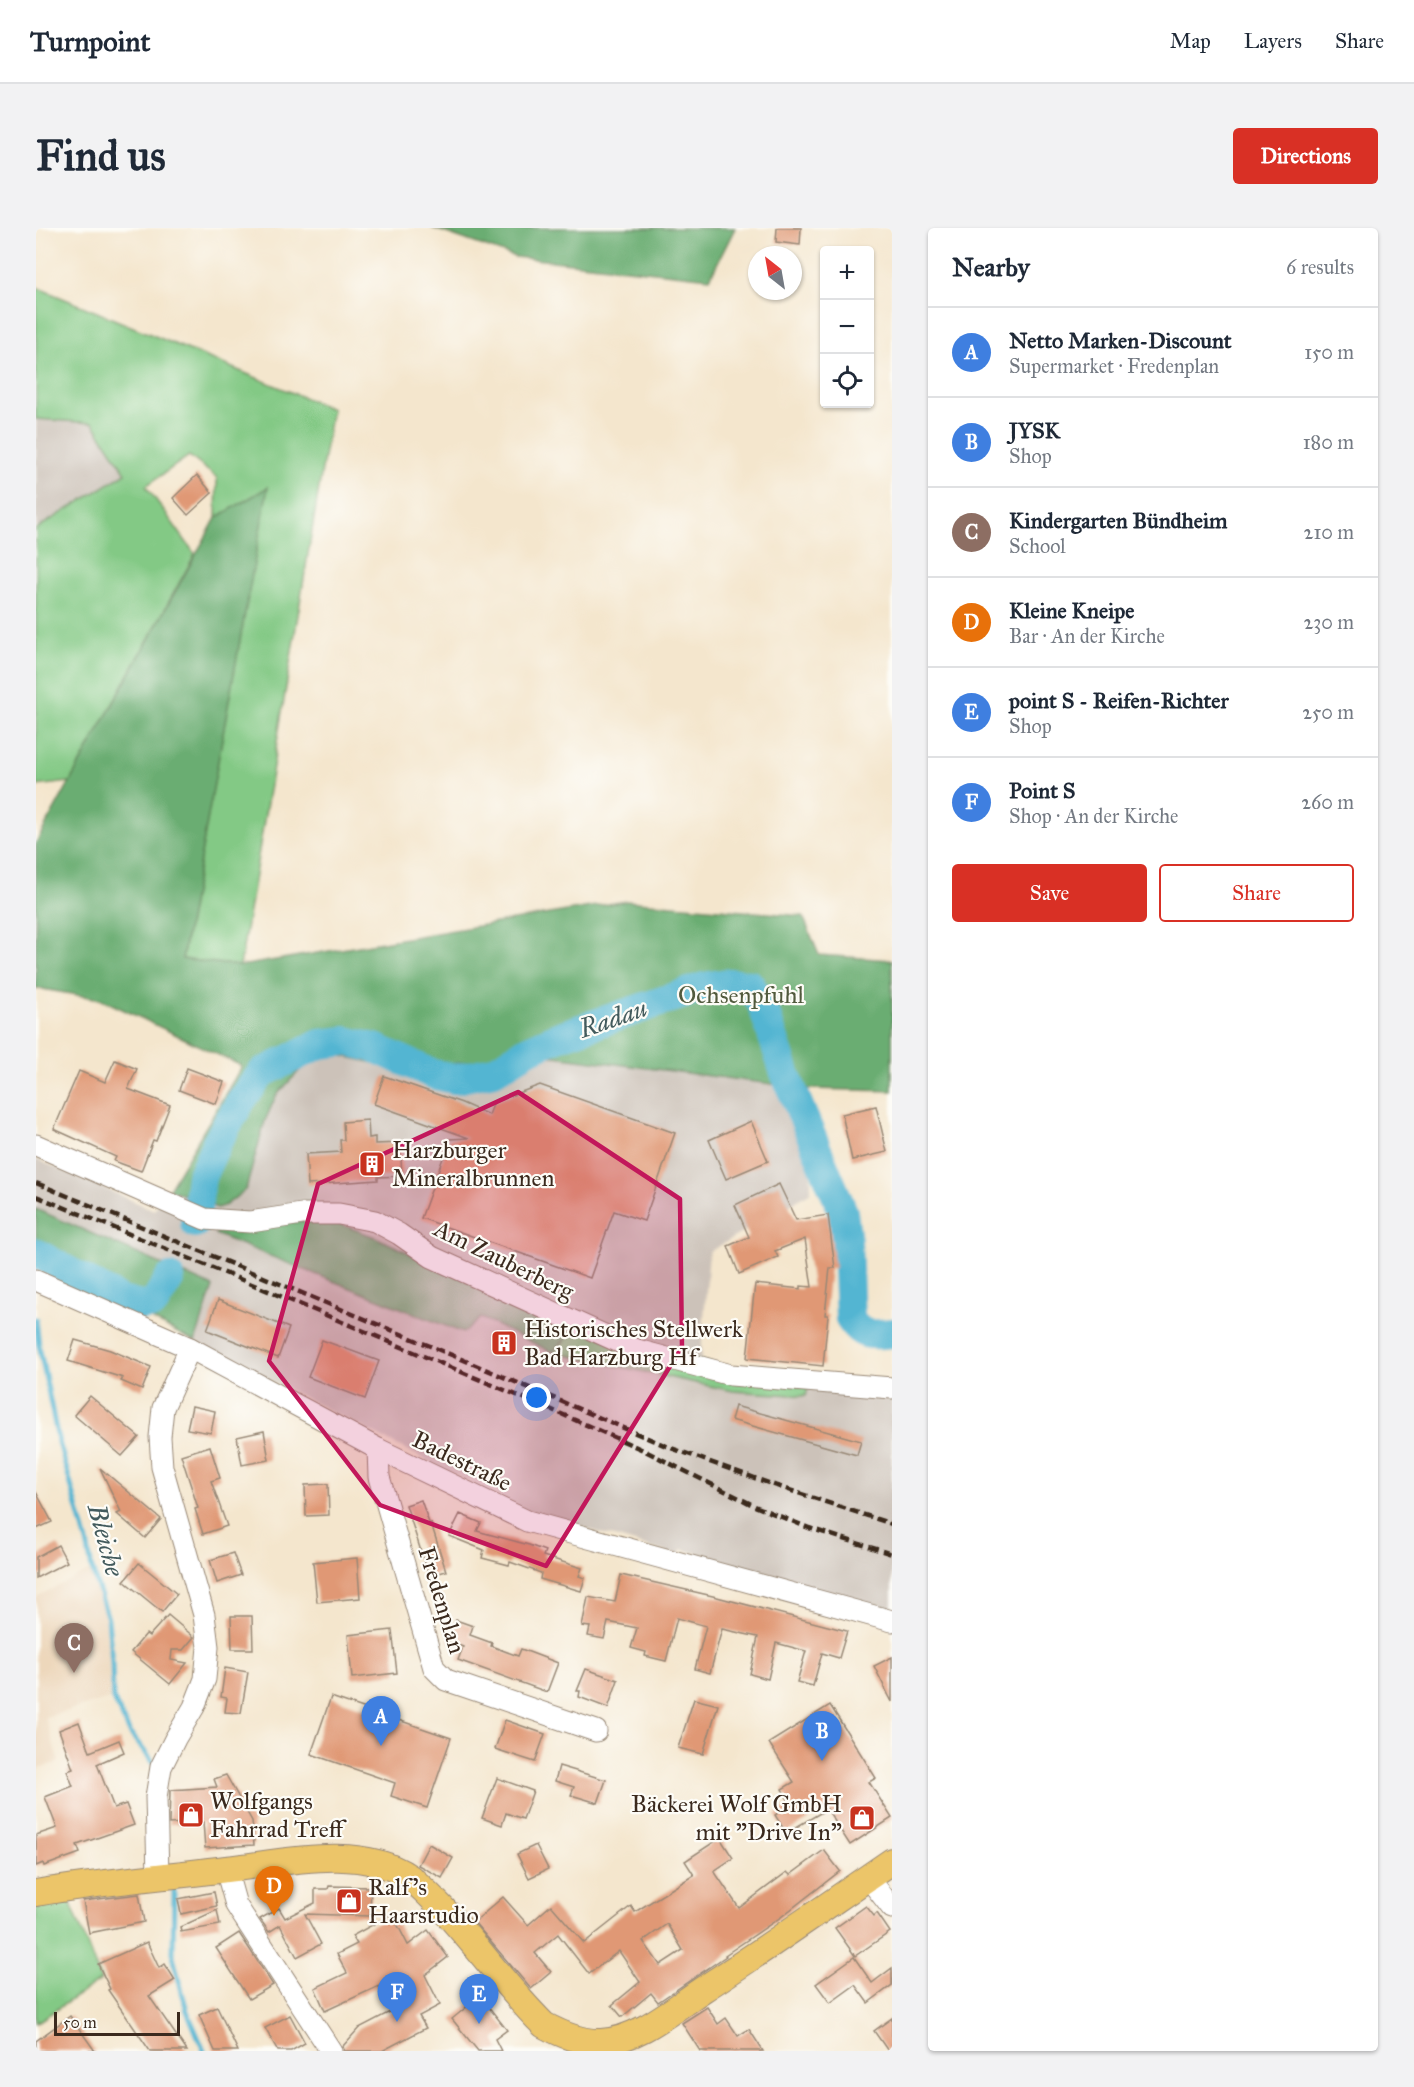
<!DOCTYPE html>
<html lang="en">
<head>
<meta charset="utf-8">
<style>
  body { margin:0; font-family:"IM FELL Great Primer",serif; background:#f2f2f3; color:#1f2937 }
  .controls { position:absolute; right:18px; top:18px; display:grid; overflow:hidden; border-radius:6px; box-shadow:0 2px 4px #0004 }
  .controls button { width:54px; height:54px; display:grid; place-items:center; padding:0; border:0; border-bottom:2px solid #e0e1e3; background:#fff; color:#1f2937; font:30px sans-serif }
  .compass { position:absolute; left:712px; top:18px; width:54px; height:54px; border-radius:50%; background:#fff; box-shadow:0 2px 4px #0004; rotate:329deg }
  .scale { position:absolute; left:18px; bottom:15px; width:126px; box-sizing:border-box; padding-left:6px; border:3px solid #3b2a1e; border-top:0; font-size:16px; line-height:21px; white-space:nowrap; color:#3b2a1e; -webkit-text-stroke:4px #fdfcf7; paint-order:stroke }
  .you { position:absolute; left:501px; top:1170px; width:21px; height:21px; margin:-15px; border:4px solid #fff; border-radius:50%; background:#1a73e8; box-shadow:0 0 0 9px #1a73e833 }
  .badge { display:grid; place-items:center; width:39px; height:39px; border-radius:50%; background:#d93025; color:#fff; font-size:20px; font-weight:700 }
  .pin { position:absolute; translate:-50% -50px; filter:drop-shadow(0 2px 3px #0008) }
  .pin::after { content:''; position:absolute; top:32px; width:21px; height:18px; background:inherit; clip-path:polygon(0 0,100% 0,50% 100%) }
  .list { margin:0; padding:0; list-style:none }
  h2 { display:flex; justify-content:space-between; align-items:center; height:78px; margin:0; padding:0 24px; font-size:26px }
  h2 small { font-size:20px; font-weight:400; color:#747a83 }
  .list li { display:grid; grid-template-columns:39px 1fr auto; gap:18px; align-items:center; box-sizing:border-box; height:90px; padding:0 24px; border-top:2px solid #e0e1e3 }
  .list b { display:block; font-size:22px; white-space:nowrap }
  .list p { margin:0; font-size:20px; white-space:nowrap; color:#747a83 }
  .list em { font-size:20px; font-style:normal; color:#747a83 }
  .actions { display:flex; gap:12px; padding:18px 24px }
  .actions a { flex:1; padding:14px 0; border:2px solid #d93025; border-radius:6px; text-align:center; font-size:21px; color:#d93025 }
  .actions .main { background:#d93025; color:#fff }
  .icon { flex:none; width:33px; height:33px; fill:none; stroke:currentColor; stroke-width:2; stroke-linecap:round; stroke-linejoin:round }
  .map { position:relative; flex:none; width:856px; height:1823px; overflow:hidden; border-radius:6px }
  header { display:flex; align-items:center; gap:36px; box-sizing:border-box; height:84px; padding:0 30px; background:#fff; border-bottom:2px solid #e0e1e3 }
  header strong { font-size:28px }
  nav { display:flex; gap:33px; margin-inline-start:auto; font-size:21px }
  .intro { display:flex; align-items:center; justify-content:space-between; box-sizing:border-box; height:144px; padding:0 36px }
  h1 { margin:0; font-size:42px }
  .button { padding:15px 27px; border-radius:6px; background:#d93025; color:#fff; font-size:21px; font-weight:700 }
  main { display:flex; gap:36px; padding:0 36px }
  aside { flex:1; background:#fff; border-radius:6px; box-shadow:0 2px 4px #0004 }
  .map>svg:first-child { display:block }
  .built { fill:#edd7bb }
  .industrial { fill:#ccc2b9 }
  .green { fill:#83c985; stroke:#5f7a52; stroke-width:1.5 }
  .forest { fill:#6aad72; stroke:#526c48; stroke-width:1.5 }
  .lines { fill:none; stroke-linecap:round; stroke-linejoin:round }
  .stream { stroke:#53b5d2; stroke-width:5 }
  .river { stroke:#53b5d2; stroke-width:30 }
  .building { fill:#e09874; fill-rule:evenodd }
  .minor-casing { stroke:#988876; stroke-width:23 }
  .major-casing { stroke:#988876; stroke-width:28 }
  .minor { stroke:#fff; stroke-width:21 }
  .major { stroke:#ecc569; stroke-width:26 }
  .rail { stroke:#3b2a1e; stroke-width:4.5; stroke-dasharray:9 4.5; stroke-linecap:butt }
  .marked { fill:#c2185b; fill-opacity:0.2; stroke:#c2185b; stroke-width:4.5; stroke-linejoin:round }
  .labels { text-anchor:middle; stroke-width:4.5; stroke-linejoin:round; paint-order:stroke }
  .park-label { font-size:24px; fill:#515a3d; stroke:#fdfcf7 }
  .poi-label { font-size:24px; fill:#3b2a1e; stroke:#fdfcf7; text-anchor:start }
  .street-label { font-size:24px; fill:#3b2a1e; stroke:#fdfcf7 }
  .water-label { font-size:26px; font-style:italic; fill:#435b5d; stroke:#fdfcf7 }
</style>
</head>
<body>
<header>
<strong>Turnpoint</strong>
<nav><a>Map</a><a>Layers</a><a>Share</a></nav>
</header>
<div class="intro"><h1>Find us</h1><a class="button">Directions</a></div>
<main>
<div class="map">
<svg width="856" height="1823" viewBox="0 0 856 1823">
  <rect width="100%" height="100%" fill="#fdfcf7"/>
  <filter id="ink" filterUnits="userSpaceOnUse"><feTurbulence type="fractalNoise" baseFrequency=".0167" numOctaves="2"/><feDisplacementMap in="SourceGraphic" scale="12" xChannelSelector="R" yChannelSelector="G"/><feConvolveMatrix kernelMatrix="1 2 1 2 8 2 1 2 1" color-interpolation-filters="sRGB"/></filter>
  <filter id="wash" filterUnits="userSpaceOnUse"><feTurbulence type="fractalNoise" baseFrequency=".008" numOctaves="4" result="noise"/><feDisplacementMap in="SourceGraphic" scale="24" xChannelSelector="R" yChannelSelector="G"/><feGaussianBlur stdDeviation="1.35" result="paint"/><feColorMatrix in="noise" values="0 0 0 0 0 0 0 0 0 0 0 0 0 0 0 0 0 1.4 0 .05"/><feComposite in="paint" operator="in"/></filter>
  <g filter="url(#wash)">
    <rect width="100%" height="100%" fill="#f4e6cd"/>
    <path class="built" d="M56,1341l16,50 4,44 1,35 -68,19 14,45 -23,7v-172z"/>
    <g class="industrial">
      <path d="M0,191l58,4 32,50 -90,56z"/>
      <path d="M495,825l279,36 1,103 -102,60 -9,118 -163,-57 -162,-76 -43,-16 149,97 71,34 181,39 73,4 2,-7 84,10v213l-210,-62 -3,7 -153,-45 -331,-169 18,-55 -177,-78v-50l118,51 15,-21 48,19 29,-19 19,-68 11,-25 23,-25 15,-12 20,-5 73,16z"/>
    </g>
    <g class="green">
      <path d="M0,59l296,122 -92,557 -58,-7 85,-471 -51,30 1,-40 -28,-22 -43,30 49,68 -125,228 -34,4v-257l90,-56 -33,-50 -57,-4z"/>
      <path d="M540,1102l232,58 -2,8 -73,-5 -181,-39z"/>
      <path d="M34,1673l31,79 -65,43v-115z"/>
    </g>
    <g class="forest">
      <path d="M396,0h303l-25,50 -195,-21z"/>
      <path d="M232,259l-86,472 58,7 386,-65 177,15 16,39 73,5v131l-82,-2 -279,-36 -124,17 -73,-16 -20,5 -15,12 -23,25 -11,25 -19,68 -20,16 -9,3 -48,-19 73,-123 -141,-67 -65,-11v-145l180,-325z"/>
      <path d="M0,981l177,78 -18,55 -159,-83z"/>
      <path d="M267,993h29l43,16 201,93 -24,22 -71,-34 -18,15 -248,-99 5,-5z"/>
    </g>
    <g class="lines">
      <g class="stream">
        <path d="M0,1091l3,26 18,90 30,107 5,27 16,50 4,44 1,35 17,35 23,29"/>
        <path d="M138,1662l-1,67 14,54 17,40"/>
      </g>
      <g class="river">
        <path d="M159,995l6,-46 16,-35 25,-43 20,-26 58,-29 26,-3 29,7 58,26 22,5 39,-8 34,-21 32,-14 144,-49 24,-4 22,2 12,19 23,69 58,139 4,30 3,77c12,19 22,16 42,14"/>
        <path d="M0,1025l86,48 19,5 13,-2 16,-26"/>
      </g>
    </g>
    <g id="blocks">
      <g class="building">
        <path d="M741,0h24l-1,17 -24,-3z"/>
        <path d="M161,247l15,18 -24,22 -15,-17z"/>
        <path d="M79,832l22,9 -9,20 42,16 -14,36 -3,-1 -12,31 -27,-10 2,-4 -62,-28 25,-58 26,11z"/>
        <path d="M151,840l37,14 -8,22 -37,-14z"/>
        <path d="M348,848l78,27 27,12 5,-13 46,-17 135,48 -31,88 -30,-10 -24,67 -169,-60 29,-79 19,-1 -95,-34z"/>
        <path d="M840,878l11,46 -35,8 -10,-46z"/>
        <path d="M332,892l1,18 6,-1v7l25,-1 2,33 -24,1v3l-70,5 -2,-31 35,-2 -1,-12h4l-1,-18z"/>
        <path d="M715,893l17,40 -42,18 -17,-39z"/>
        <path d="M743,956l17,36 32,-5 7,53h-5l-5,47h3l-5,51 -76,-8 8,-74 46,5v-3l11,1 -7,-48 -30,12 3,6 -39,17 -11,-28 21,-9 -14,-32z"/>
        <path d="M182,1072l71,28 -11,30 -71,-28z"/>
        <path d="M39,1112l35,10 41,17 -9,23 -21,-9 2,-3 -55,-17z"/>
        <path d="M286,1112l57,21 -14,38 -57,-22z"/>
        <path d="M54,1168l49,41 -17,19 -48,-41z"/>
        <path d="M156,1178l23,5 -4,22 -24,-4z"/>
        <path d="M699,1178l126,35 -4,14 -126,-35z"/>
        <path d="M228,1203l5,29 -27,5 -5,-28z"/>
        <path d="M174,1218l10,32 -9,3 16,45 -24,8 -8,-25 3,-1 -17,-53z"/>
        <path d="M64,1240l61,51 -16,19 -28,-24 4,-2z"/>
        <path d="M292,1256l1,31 -23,1 -1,-31z"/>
        <path d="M0,1264l16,30 -16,7z"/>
        <path d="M385,1272l8,23h2l15,48 -17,5 -23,-71z"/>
        <path d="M424,1286l21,9 -4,8 52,14 16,6 -2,5 39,12 -3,8 6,2 -4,13 -41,-12 1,-6 -31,-11 -1,3 -27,-7 2,-8 -35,-14z"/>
        <path d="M22,1317l9,17 -31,16v-21z"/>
        <path d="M197,1325l8,22 -24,8 -7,-23z"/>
        <path d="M321,1330l3,40 -43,4 -4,-40z"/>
        <path d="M103,1335l38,31 -15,18 -38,-31z"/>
        <path d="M585,1347l96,22 130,34 -8,27 -17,-5 -9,33 -16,-4 9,-31 -30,-8 -8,36 -18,-5 8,-37 -36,-8 -12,44 -15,-4 11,-43 -29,-8 -11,43 -21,-5 1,-4 -15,-4 6,-20 -29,-6 -4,17 -16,-3 2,-9 -8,-1 6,-29 27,5z"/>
        <path d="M132,1387l26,22 -11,13h-11l-1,10 16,3 -17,21 -39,-32 15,-18 3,2z"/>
        <path d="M195,1388h21l1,33h-21z"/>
        <path d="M420,1392l17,6 -3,9 22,8 -1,3 27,10 3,-7 37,14 -11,29 -89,-32 5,-13 -15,-6z"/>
        <path d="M356,1402l5,43 -45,5 -4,-43z"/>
        <path d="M856,1429v45l-18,-36z"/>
        <path d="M189,1440l23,4 -7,41 -16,-1 2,-14 -6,-1z"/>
        <path d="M550,1441l32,11 -10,28 -29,-11 1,-6h-3z"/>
        <path d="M295,1469l120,41 -24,70 -36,-12 4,-13 -84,-29z"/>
        <path d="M658,1471l24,6 -15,49 -25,-6z"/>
        <path d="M794,1477l46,73 -7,4 23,36 -42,27 -23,-36 -41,24 -11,-18 16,-10 -9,-16 12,-7 -25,-39z"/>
        <path d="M469,1492l40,14 -10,28 -40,-13z"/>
        <path d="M43,1494l11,30 29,-12 5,12 -27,12 17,44 12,-4 8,21 -57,20 3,8 -36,13 -1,-3 -7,3v-31l21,-7 -12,-31 28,-11 -6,-15 6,-2 -14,-39z"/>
        <path d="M523,1538l47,14 -8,23 -27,-8 3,-8 -19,-6z"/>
        <path d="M190,1547l26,46 2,24 -49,3 -2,-26 -34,2 1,-34 47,-3 -3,-8z"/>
        <path d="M461,1550l36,13 -10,28 -17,-6 -4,12 -20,-7z"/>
        <path d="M684,1610l13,20 -19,13 25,37 48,-36 3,3 34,-25 16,21 -59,46 -56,38 1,1 -68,46 -7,-9 -29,24 -10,-12 28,-23 -21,-31 -30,23 -31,-40 -23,19 16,19 -20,17 -57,-67 29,-25 25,28 23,-20 33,38 47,-37 4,6 59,-37 -9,-14zM631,1696l16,26 -23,15 -17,-24z"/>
        <path d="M393,1616l24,14 -11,20 -24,-13z"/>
        <path d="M500,1617l12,24 -19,9 -12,-24z"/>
        <path d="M293,1658l42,1 -1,29 -65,-2 16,30 -24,13 -17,-32 -11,7 -9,-13 19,-11 6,10 30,-15v-14h13z"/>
        <path d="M178,1664l3,14 -36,8 -3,-15z"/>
        <path d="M103,1666l5,28 -55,11 -6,-32z"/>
        <path d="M830,1678l8,10 3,-3 13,19 -35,24 -20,-28z"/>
        <path d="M181,1682l3,15 -39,7 -1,-5z"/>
        <path d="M356,1686l16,31 20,-15 20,27 -23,18 15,30 -21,11 7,12 -44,23h-38l-1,-5 16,-18 33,-17 -13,-25 -54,25 -10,-23 32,-15 -10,-19 20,-10 -5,-8z"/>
        <path d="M203,1705l34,52 -24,14 -33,-51z"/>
        <path d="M111,1714l12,26 6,-4 10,16 -26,16 38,55h-37l-42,-61 2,-1 -12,-25z"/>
        <path d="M818,1729l18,26 20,-15v17l-24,18 -13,-18 -25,18 -14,-19z"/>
        <path d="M444,1768l27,34 -12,9 6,12h-23l-26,-32z"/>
        <path d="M181,1779l21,44h-23l-16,-36z"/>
        <path d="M671,1779l11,17 8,-6 12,18 11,-7 14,22h-63l-18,-28z"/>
        <path d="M254,1787l15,28 -14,8h-13l-13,-23z"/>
        <path d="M34,1788l25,35h-59v-10z"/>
        <path d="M856,1790v33h-4l-14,-20z"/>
      </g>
    </g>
  </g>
  <g filter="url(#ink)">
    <use href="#blocks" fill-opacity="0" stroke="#988876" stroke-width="1.5"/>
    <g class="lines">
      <defs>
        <g id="minor">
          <path d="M0,917l169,74 45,3 52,-8h37l36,7 24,13 33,23 205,93 94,25 161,13"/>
          <path d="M0,1052l154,68 188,101 149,72 365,100"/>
          <path d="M342,1221l1,28 55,191 12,12 150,51"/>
          <path d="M190,1641l10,36 95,146"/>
          <path d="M122,1647l-2,-78 5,-30 14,-28 19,-32 11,-28 3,-32 -4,-32 -42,-148 -2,-30 3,-29 27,-60"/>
          <path d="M832,1649l24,31"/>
        </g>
        <path id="major" d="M0,1665c63,-11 127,-16 190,-24 56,-6 133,-26 183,8 12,9 23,21 33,31 36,38 65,81 102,117 17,9 37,18 57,17 37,-2 71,-32 101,-52 64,-41 127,-86 190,-129"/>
      </defs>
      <use href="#minor" class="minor-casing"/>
      <use href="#major" class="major-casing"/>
      <use href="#minor" class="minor"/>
      <use href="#major" class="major"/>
      <g class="rail">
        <path d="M0,955l423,175 212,90 106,38 115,38"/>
        <path d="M0,968l206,84 308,129 91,40 116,58 52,21 83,26"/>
      </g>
    </g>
  </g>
  <path class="marked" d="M482,864l162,107 2,148 -136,219 -166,-61 -111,-144 49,-177z"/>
  <defs>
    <symbol id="building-square" viewBox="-11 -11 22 22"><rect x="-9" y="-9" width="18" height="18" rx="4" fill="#c8321e" stroke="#fdfcf7"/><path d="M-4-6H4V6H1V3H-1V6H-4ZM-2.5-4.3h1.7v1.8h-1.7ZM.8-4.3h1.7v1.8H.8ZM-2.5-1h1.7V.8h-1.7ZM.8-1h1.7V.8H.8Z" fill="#fff"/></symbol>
    <symbol id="shop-square" viewBox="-11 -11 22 22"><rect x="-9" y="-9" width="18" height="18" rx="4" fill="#c8321e" stroke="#fdfcf7"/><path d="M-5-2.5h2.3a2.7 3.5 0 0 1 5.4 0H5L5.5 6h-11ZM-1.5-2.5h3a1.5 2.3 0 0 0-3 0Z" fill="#fff"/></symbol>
  </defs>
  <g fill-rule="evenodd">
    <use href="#building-square" x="321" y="921" width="30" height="30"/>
    <use href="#building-square" x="453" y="1100" width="30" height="30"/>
    <use href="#shop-square" x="140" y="1572" width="30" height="30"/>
    <use href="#shop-square" x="811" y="1575" width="30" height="30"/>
    <use href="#shop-square" x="298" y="1658" width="30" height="30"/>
  </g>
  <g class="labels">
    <g class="park-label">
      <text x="705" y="775">Ochsenpfuhl</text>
    </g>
    <g class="poi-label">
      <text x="356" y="930">Harzburger<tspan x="356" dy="28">Mineralbrunnen</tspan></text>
      <text x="488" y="1109">Historisches Stellwerk<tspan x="488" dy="28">Bad Harzburg Hf</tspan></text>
      <text x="174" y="1581">Wolfgangs<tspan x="174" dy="28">Fahrrad Treff</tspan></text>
      <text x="806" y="1584" text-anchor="end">Bäckerei Wolf GmbH<tspan x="806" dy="28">mit "Drive In"</tspan></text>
      <text x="332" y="1667">Ralf's<tspan x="332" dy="28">Haarstudio</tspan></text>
    </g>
    <g class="street-label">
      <text transform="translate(468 1032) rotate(26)" y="8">Am Zauberberg</text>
      <text transform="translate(426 1233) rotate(26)" y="8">Badestraße</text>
      <text transform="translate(406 1372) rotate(73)" y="8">Fredenplan</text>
    </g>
    <g class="water-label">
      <text transform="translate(577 790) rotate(-19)" y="9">Radau</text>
      <text transform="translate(70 1312) rotate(75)" y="9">Bleiche</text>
    </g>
  </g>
</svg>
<div class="controls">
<button>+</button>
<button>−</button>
<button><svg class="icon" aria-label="locate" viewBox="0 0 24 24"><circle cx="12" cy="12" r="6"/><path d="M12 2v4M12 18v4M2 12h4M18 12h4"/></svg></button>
</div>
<svg class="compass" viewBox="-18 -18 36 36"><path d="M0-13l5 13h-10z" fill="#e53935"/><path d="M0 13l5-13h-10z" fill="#747a83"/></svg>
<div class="scale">50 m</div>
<div class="you"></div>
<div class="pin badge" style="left:345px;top:1518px;background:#3f7fe0">A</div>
<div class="pin badge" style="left:786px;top:1533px;background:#3f7fe0">B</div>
<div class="pin badge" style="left:38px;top:1445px;background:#8d6e63">C</div>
<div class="pin badge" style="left:238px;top:1688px;background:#e8710a">D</div>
<div class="pin badge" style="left:443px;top:1796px;background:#3f7fe0">E</div>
<div class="pin badge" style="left:361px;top:1794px;background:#3f7fe0">F</div>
</div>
<aside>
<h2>Nearby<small>6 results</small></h2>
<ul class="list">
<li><span class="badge" style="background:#3f7fe0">A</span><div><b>Netto Marken-Discount</b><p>Supermarket · Fredenplan</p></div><em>150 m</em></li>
<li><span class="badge" style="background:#3f7fe0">B</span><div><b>JYSK</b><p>Shop</p></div><em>180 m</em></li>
<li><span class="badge" style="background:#8d6e63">C</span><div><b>Kindergarten Bündheim</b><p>School</p></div><em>210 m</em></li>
<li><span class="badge" style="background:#e8710a">D</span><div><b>Kleine Kneipe</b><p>Bar · An der Kirche</p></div><em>230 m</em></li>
<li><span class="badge" style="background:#3f7fe0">E</span><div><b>point S - Reifen-Richter</b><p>Shop</p></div><em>250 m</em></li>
<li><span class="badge" style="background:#3f7fe0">F</span><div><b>Point S</b><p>Shop · An der Kirche</p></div><em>260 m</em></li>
</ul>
<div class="actions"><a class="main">Save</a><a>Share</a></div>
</aside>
</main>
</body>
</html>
